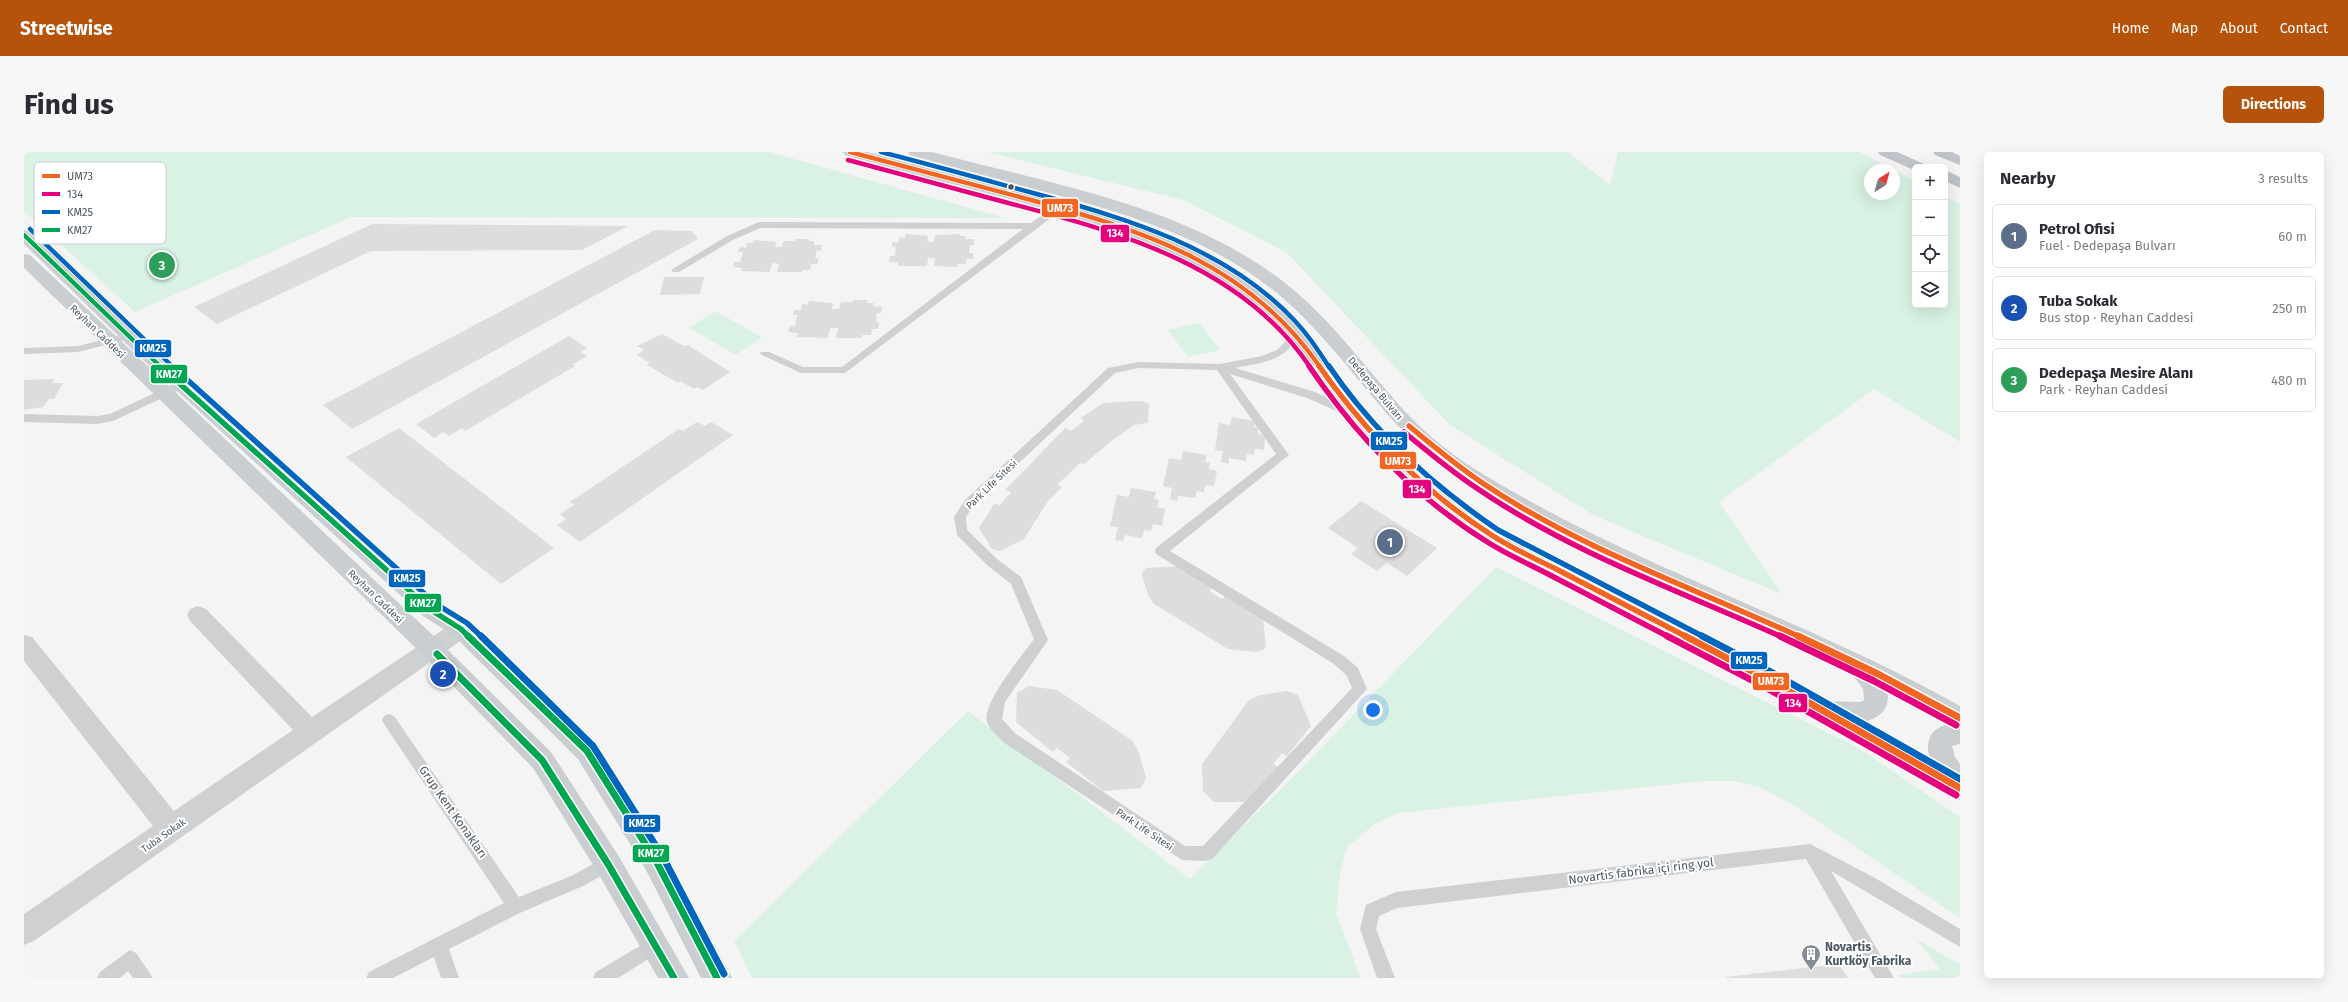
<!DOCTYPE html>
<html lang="en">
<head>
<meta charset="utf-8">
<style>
  body { margin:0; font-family:"Fira Sans",sans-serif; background:#f7f7f7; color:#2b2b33 }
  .controls { position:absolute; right:12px; top:12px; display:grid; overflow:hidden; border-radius:6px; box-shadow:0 4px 16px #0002 }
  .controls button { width:36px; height:36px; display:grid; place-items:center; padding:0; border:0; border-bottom:1px solid #e1e1e2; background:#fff; color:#2b2b33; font:20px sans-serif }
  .compass { position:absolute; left:1840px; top:12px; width:36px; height:36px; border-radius:50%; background:#fff; box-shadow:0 4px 16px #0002; rotate:37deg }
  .you { position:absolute; left:1349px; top:558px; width:14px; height:14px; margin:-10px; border:3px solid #fff; border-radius:50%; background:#1a73e8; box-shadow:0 0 0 6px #1a73e833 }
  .badge { display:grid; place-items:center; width:26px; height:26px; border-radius:50%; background:#b45309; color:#fff; font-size:13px; font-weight:700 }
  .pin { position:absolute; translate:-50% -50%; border:2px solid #fff; box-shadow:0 1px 4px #0006 }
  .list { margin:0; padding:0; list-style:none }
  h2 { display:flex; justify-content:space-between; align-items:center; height:52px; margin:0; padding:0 16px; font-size:17px }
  h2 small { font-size:13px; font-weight:400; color:#7c7c81 }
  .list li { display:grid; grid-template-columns:26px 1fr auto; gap:12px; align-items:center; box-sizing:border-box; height:64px; margin:0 8px 8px; padding:0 8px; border:1px solid #e1e1e2; border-radius:6px }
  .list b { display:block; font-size:15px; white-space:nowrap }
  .list p { margin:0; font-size:13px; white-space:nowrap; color:#7c7c81 }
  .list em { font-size:13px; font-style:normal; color:#7c7c81 }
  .icon { flex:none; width:22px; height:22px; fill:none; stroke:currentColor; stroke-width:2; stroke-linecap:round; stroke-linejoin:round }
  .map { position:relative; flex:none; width:1936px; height:826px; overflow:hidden; border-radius:6px }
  header { display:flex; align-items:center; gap:24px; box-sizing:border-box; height:56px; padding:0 20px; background:#b45309; color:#fff }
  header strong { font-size:19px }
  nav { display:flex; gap:22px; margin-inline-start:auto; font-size:14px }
  .intro { display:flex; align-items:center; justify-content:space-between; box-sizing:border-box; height:96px; padding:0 24px }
  h1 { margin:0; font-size:28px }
  .button { padding:10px 18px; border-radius:6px; background:#b45309; color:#fff; font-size:14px; font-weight:700 }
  main { display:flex; gap:24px; padding:0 24px }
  aside { flex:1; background:#fff; border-radius:6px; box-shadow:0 4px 16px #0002 }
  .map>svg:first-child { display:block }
  .green { fill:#d9f2e3; fill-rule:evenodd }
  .building { fill:#ddddde }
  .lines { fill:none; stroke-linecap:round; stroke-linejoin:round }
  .lane { fill:#ced0d2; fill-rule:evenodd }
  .street { fill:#ced0d2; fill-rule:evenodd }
  .primary { fill:#caced1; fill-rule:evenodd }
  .highway { fill:#bec4c9; fill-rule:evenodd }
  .bus-1-far2-casing { stroke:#fff; stroke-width:6 }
  .bus-1-far1-casing { stroke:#fff; stroke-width:8 }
  .bus-1-casing { stroke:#fff; stroke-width:10 }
  .bus-2-far2-casing { stroke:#fff; stroke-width:6 }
  .bus-2-far1-casing { stroke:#fff; stroke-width:8 }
  .bus-2-casing { stroke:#fff; stroke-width:10 }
  .bus-3-far2-casing { stroke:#fff; stroke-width:6 }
  .bus-3-far1-casing { stroke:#fff; stroke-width:8 }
  .bus-3-casing { stroke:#fff; stroke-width:10 }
  .bus-4-far2-casing { stroke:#fff; stroke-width:6 }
  .bus-4-far1-casing { stroke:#fff; stroke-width:8 }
  .bus-4-casing { stroke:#fff; stroke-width:10 }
  .bus-1-far2 { stroke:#f26522; stroke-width:4.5 }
  .bus-1-far1 { stroke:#f26522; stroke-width:5.5 }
  .bus-1 { stroke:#f26522; stroke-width:7 }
  .bus-2-far2 { stroke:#e5007d; stroke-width:4.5 }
  .bus-2-far1 { stroke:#e5007d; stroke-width:5.5 }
  .bus-2 { stroke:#e5007d; stroke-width:7 }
  .bus-3-far2 { stroke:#0065bd; stroke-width:4.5 }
  .bus-3-far1 { stroke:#0065bd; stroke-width:5.5 }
  .bus-3 { stroke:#0065bd; stroke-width:7 }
  .bus-4-far2 { stroke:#00a651; stroke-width:4.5 }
  .bus-4-far1 { stroke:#00a651; stroke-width:5.5 }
  .bus-4 { stroke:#00a651; stroke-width:7 }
  .bus-dot { fill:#4a5661; stroke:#fff; stroke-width:1.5 }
  .labels { text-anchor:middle; stroke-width:4; stroke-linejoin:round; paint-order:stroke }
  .street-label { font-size:10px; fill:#4a5661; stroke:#fff }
  .near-street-label { font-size:12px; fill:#4a5661; stroke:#fff }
  .near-poi-label { font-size:12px; font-weight:bold; fill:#4a5661; stroke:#fff; text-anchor:start }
  .key { fill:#fff; stroke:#c9ccd0; stroke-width:1 }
  .key-label { font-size:11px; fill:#4a5661 }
  .line-badge { stroke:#fff; stroke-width:1.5 }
  .badge-label { font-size:11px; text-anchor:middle; font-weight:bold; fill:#fff }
</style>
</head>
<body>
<header>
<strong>Streetwise</strong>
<nav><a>Home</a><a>Map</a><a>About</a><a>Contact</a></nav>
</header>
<div class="intro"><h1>Find us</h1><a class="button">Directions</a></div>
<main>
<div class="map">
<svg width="1936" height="826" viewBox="0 0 1936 826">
  <rect width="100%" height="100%" fill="#f4f4f4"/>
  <g class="green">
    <path d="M0,0h745l236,66 -654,-1 -216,95 -111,-101z"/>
    <path d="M963,0h581l42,33 8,-33h241l56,29v124h30v-109l15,8v238l-86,-53 -155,113 63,92 -187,-78 -145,-91 -164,-173 -103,-52zM1846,18h24v24h-24z"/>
    <path d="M691,159l47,26 -26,18 -47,-27z"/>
    <path d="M1175,171l21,27 -32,7 -20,-27z"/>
    <path d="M1472,415l364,182 100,68v101l-160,-109 -40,-22 -26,-6h-29l-307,32 -22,10 -29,24 -7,26 -4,41 25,64h-609l-18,-37 234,-230 222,168 107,-106z"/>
    <path d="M1891,786l45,27v13h-60l-2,-3 42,-6z"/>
  </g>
  <g class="building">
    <path d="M348,72l256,2 -46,24 -211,1 -154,73 -23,-17z"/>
    <path d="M631,78l37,1 6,8 -346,190 -29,-24z"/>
    <path d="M882,82l22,2 -1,5 7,1 1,-7 25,-1v2h6l-1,3h9v6h-4l-1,8h4v6h-7v5h-8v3l-24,-1 1,-8h-7l-1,8h-29v-4h-9l1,-6h5l1,-9 -4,-1v-4h7v-5l6,1z"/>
    <path d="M771,87h14v2h5v4h8l-1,6 -4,-1 -2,8h4l-2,6h-6l-1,6h-8v2h-25l2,-8 -7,-1 -2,9 -29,-1 1,-3 -9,-1 1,-5h6l3,-10h-5l2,-5 6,1 1,-5h6l1,-3 22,2 -1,5h7l2,-6h11z"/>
    <path d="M640,125h40l-4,17 -40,1z"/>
    <path d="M829,148h15l-1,3h7l-1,3 9,1 -1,6h-4l-1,9h3l-1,7h-6l-1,6h-9v3h-26l2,-10h-8l-2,10 -31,-1 1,-4 -10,-1 2,-6h5l2,-11h-4l1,-5h7l1,-6 6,1 1,-4 24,2 -1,6h7l2,-7h12z"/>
    <path d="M638,182l22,12 4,-1 42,27 -27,18 -6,-3 -3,2 -14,-8 -2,2 -31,-18 3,-2 -13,-8 7,-5 -7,-4z"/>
    <path d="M545,184l18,12 -7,4 7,4 -15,9 3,1 -110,65 -3,-3 -13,8 -6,-4 -9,6 -18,-14z"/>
    <path d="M31,227l-3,4h11l-9,16h-5l-6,8 -19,3v-30z"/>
    <path d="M1117,249l8,3 -1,19 -14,2 -24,17 -26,22 -4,-1 -23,22 5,2 -14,14 -24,38 -24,12 -8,-2 -13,-21 15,-24 6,1 11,-13 -6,-2 31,-32 29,-30 6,3 13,-10 -3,-3 22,-15z"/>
    <path d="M1208,265l23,4 -1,6 4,1v6l7,2 -1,14 -9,-1 -1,6 -7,-1 -1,7 -17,-3v6l-8,-2 2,-11 -8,-1 4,-27 11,2z"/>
    <path d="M673,270l8,4 6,-4 22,13 -153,107 -23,-17 9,-6 -6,-5 14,-9 -4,-3 109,-73 4,2z"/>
    <path d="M375,276l155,120 -53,36 -155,-127z"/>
    <path d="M1159,299l24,4 -2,7 5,1 -1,6 8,2 -3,15 -9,-1 -1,7 -7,-1 -2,7 -17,-2 -1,5 -7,-2 2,-11 -9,-2 6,-28 12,2z"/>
    <path d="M1107,336l25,4 -2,7 5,1 -2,7 8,2 -3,17 -9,-2 -2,7 -7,-1 -2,8 -17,-3 -2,6 -8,-1 3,-13 -8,-1 7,-31 12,2z"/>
    <path d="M1337,349l76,47 -30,28 -20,-13 -10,8 -26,-17 7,-6 -30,-20z"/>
    <path d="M1155,414l34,22 -4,3 13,8 3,-3 38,24 3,26 -3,4 -7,2 -28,-3 -74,-45 -6,-9 -6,-20 1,-4 3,-3z"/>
    <path d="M1005,534l28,4 76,51 6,12 7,25 -5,10 -38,3 -37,-29 4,-4 -13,-10 -4,4 -37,-30 1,-29z"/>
    <path d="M1263,539l11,4 13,31 -24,30 -5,-3 -9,11 5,3 -27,35h-37l-11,-11 -1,-27 47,-64 11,-5z"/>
    <path d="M1815,812l9,14h-122v-1z"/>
  </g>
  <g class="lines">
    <g class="lane">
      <path d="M1032,54l8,2 -219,165h-44l-41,-19 1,-2h8l34,15h39l181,-138 -263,-1 -27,12 -54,32h-6l-2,-2 56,-34 32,-14 272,1z"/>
      <path d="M1270,177l5,3c-12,30 -35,30 -64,36l80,24 43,19 2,3 -2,3h-8l-43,-19 -77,-24 59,81 -119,96 174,105 14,12 9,21 -155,170 -6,2 -24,-1 -176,-116c-6,-6 -16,-14 -19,-22 -5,-20 35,-66 47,-83l-23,-55 -24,-19 -30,-30 -3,-18 11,-17 143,-132 31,-6 81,2 42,-8 15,-6 7,-7 6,-13zM1115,216l78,2 59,84 -120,94 -1,3 1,3 178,110 13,12 5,12 -149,158h-18l-169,-112 -14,-15 3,-17 43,-62 -27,-63 -24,-18 -30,-29 -1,-13 7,-11 142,-133z"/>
      <path d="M105,181l4,1v4l-55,14 -54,2v-6l54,-2z"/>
      <path d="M158,228l4,1v6l-73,34 -16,3 -73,-2v-8l73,2 13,-2z"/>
      <path d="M365,562l5,2 125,181 52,-21 37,-20 6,3 2,5 -2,5 -31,17 -61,26 -73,37 10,29h-18l-7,-21 -41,21h-27l3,-6 135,-69 -120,-179 -2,-4 2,-4z"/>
      <path d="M1786,692l65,34 85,51v18l-129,-76 63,107h-19l-69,-119 -409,49 -18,8 -3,13 19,49h-18l-17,-49 6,-24 30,-13z"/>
      <path d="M631,785l6,2 3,6 -3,6 -43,27h-25l3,-6z"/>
      <path d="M106,798l6,3 17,25h-20l-5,-7 -8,7h-23l3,-6z"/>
    </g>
    <path class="street" d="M174,454l8,3 106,108 141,-94 8,-3 8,3 4,6 -4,6 -435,306 -10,4v-31l129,-88 -129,-165v-26l8,2 142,174 119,-81 -103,-109 -3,-6 3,-6z"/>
    <g class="primary">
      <path d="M819,0h24c53,14 106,28 159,42 94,25 182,49 256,115 29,26 47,61 71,91 41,52 93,95 149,131l273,141 53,29 32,1 4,-2 -1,-11 -14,-19c-131,-64 -273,-111 -393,-193 -70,-48 -109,-123 -171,-177 -66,-58 -150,-84 -232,-106 -48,-13 -96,-26 -143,-39l-2,-3h24c122,33 265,55 364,140 39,33 70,76 104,114 26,29 55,52 88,71 150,91 319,143 472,229v38l-8,2 3,11 5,7v36l-201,-114 -273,-143c-55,-38 -105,-81 -146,-133 -24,-31 -41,-67 -70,-93 -74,-67 -166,-92 -260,-118 -55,-14 -110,-29 -165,-44zM1863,538l62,34c-18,3 -25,18 -19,34l-65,-36c16,-5 26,-14 22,-32z"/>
      <path d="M0,78l6,2 122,117 287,255 30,19 127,120 70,109 66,126h-31l-55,-108 -68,-111 -125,-124 -30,-19 -283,-259 -116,-113z"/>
      <path d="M0,102l6,1 409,386 112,111 67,103 71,123h-31l-60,-105 -65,-105 -110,-113 -399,-387z"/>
    </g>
    <g class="highway">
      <path d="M1854,0h19l27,12 2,3h-11l-1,3 -34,-15z"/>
      <path d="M1909,0h19l8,4v9l-25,-10z"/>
      <path d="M1921,18l15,7v11l-15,-7z"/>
    </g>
    <defs>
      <path id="bus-1-far2" d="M826,0c56,15 113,30 170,45 118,32 227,64 300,170"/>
      <g id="bus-1-far1">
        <path d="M1295,214c47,67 105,126 174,170 20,13 43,23 65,34 43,22 86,45 129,67"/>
        <path d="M1385,274c24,20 48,40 75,58 97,65 210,104 316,153"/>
      </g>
      <g id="bus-1">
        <path d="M1661,484l82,43 193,109"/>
        <path d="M1774,484l80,38 82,44"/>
      </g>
      <path id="bus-2-far2" d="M824,8c55,15 109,29 164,44 111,29 231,63 298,163"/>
      <g id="bus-2-far1">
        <path d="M1285,214c48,71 107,132 180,177 19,12 40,21 59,31 41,21 81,42 121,63"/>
        <path d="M1380,280c24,20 48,40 74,57 94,64 202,102 304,148"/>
      </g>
      <g id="bus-2">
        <path d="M1643,484l96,50 193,109"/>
        <path d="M1756,484l94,45 82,44"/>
      </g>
      <g id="bus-3-far2">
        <path d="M857,0c51,13 101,27 152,41 93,25 194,55 262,128 13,14 24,30 34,46"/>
        <path d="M6,77l143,138"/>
      </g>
      <g id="bus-3-far1">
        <path d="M148,214l264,238 31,19 15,14"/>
        <path d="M1305,214c45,67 103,119 169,164l206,107"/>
      </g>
      <g id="bus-3">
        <path d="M457,484l112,110 70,111 61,117"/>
        <path d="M1678,484l69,36 189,107"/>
      </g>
      <path id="bus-4-far2" d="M0,83l137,132"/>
      <path id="bus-4-far1" d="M136,214l271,244 30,19 8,8"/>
      <g id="bus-4">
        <path d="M444,484l119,115 69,110 61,117"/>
        <path d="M413,502l105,106 66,104 66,114"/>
      </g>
    </defs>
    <use href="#bus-1-far2" class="bus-1-far2-casing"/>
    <use href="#bus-1-far1" class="bus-1-far1-casing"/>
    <use href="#bus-1" class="bus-1-casing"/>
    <use href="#bus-2-far2" class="bus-2-far2-casing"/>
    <use href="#bus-2-far1" class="bus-2-far1-casing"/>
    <use href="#bus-2" class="bus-2-casing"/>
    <use href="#bus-3-far2" class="bus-3-far2-casing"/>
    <use href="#bus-3-far1" class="bus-3-far1-casing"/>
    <use href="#bus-3" class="bus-3-casing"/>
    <use href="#bus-4-far2" class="bus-4-far2-casing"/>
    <use href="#bus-4-far1" class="bus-4-far1-casing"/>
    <use href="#bus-4" class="bus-4-casing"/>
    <use href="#bus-1-far2" class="bus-1-far2"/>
    <use href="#bus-1-far1" class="bus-1-far1"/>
    <use href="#bus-1" class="bus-1"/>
    <use href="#bus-2-far2" class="bus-2-far2"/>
    <use href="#bus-2-far1" class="bus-2-far1"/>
    <use href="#bus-2" class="bus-2"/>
    <use href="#bus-3-far2" class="bus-3-far2"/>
    <use href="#bus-3-far1" class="bus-3-far1"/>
    <use href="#bus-3" class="bus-3"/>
    <use href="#bus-4-far2" class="bus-4-far2"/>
    <use href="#bus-4-far1" class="bus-4-far1"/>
    <use href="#bus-4" class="bus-4"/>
  </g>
  <defs>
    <symbol id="building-pin" viewBox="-11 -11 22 30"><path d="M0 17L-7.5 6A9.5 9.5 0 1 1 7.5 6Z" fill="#868d94" stroke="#fff"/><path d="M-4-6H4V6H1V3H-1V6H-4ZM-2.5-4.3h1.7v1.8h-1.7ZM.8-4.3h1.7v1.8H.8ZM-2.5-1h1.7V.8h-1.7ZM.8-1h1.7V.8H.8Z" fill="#fff"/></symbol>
  </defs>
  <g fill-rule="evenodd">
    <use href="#building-pin" x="1776" y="791" width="22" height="30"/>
  </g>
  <circle class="bus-dot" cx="987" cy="35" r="3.5"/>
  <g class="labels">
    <g class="street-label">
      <text transform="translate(74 179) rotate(44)" y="4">Reyhan Caddesi</text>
      <text transform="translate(1352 236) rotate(50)" y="4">Dedepaşa Bulvarı</text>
      <text transform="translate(967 332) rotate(-44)" y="4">Park Life Sitesi</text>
      <text transform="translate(352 444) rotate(44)" y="4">Reyhan Caddesi</text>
      <text transform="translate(1121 677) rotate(34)" y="4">Park Life Sitesi</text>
      <text transform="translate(139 683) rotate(-35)" y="4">Tuba Sokak</text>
    </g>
    <g class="near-street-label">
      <text transform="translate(429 660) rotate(55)" y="4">Grup Kent Konakları</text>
      <text transform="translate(1617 719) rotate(-7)" y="4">Novartis fabrika içi ring yol</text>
    </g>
    <g class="near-poi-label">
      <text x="1801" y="799">Novartis<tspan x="1801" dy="14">Kurtköy Fabrika</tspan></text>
    </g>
  </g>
  <rect x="10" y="10" width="132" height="82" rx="6" class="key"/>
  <rect x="18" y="22" width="18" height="4" fill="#f26522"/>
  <rect x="18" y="40" width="18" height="4" fill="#e5007d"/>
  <rect x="18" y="58" width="18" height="4" fill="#0065bd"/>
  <rect x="18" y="76" width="18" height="4" fill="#00a651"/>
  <g class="key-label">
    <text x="43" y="28">UM73</text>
    <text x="43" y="46">134</text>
    <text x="43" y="64">KM25</text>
    <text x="43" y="82">KM27</text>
  </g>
  <g class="line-badge">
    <rect x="1017" y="46" width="38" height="20" rx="4" fill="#f26522"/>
    <rect x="1076" y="72" width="30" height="19" rx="4" fill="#e5007d"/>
    <rect x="110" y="187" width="38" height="19" rx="4" fill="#0065bd"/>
    <rect x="126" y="212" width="38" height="20" rx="4" fill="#00a651"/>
    <rect x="1346" y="279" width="38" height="20" rx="4" fill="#0065bd"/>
    <rect x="1355" y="299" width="38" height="19" rx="4" fill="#f26522"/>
    <rect x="1378" y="327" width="30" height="20" rx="4" fill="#e5007d"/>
    <rect x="364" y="417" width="38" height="19" rx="4" fill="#0065bd"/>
    <rect x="380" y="441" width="38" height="20" rx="4" fill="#00a651"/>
    <rect x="1706" y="499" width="38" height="19" rx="4" fill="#0065bd"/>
    <rect x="1728" y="520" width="38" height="19" rx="4" fill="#f26522"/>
    <rect x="1754" y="541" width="30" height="20" rx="4" fill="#e5007d"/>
    <rect x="599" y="662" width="38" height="19" rx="4" fill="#0065bd"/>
    <rect x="608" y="692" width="38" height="19" rx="4" fill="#00a651"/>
  </g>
  <g class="badge-label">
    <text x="1036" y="60">UM73</text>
    <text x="1091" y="85">134</text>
    <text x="129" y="200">KM25</text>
    <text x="145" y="226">KM27</text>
    <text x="1365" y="293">KM25</text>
    <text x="1374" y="313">UM73</text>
    <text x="1393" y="341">134</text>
    <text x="383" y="430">KM25</text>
    <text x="399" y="455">KM27</text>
    <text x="1725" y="512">KM25</text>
    <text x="1747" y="533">UM73</text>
    <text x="1769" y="555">134</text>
    <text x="618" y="675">KM25</text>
    <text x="627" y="705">KM27</text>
  </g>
</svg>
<div class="controls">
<button>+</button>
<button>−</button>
<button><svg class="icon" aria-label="locate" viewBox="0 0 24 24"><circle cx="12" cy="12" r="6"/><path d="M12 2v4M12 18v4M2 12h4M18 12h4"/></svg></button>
<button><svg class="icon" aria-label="layers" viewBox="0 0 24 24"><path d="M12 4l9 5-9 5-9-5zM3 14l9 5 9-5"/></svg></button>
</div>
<svg class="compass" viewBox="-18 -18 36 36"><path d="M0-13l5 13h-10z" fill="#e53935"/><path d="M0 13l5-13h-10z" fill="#7c7c81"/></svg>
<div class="you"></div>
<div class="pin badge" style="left:1366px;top:390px;background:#5c6f8a">1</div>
<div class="pin badge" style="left:419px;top:522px;background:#1a4fb4">2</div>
<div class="pin badge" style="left:138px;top:113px;background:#2e9e5b">3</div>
</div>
<aside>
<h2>Nearby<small>3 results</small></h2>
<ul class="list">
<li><span class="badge" style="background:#5c6f8a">1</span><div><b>Petrol Ofisi</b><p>Fuel · Dedepaşa Bulvarı</p></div><em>60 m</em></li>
<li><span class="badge" style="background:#1a4fb4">2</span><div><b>Tuba Sokak</b><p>Bus stop · Reyhan Caddesi</p></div><em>250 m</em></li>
<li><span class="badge" style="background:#2e9e5b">3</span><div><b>Dedepaşa Mesire Alanı</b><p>Park · Reyhan Caddesi</p></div><em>480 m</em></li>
</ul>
</aside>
</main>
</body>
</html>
